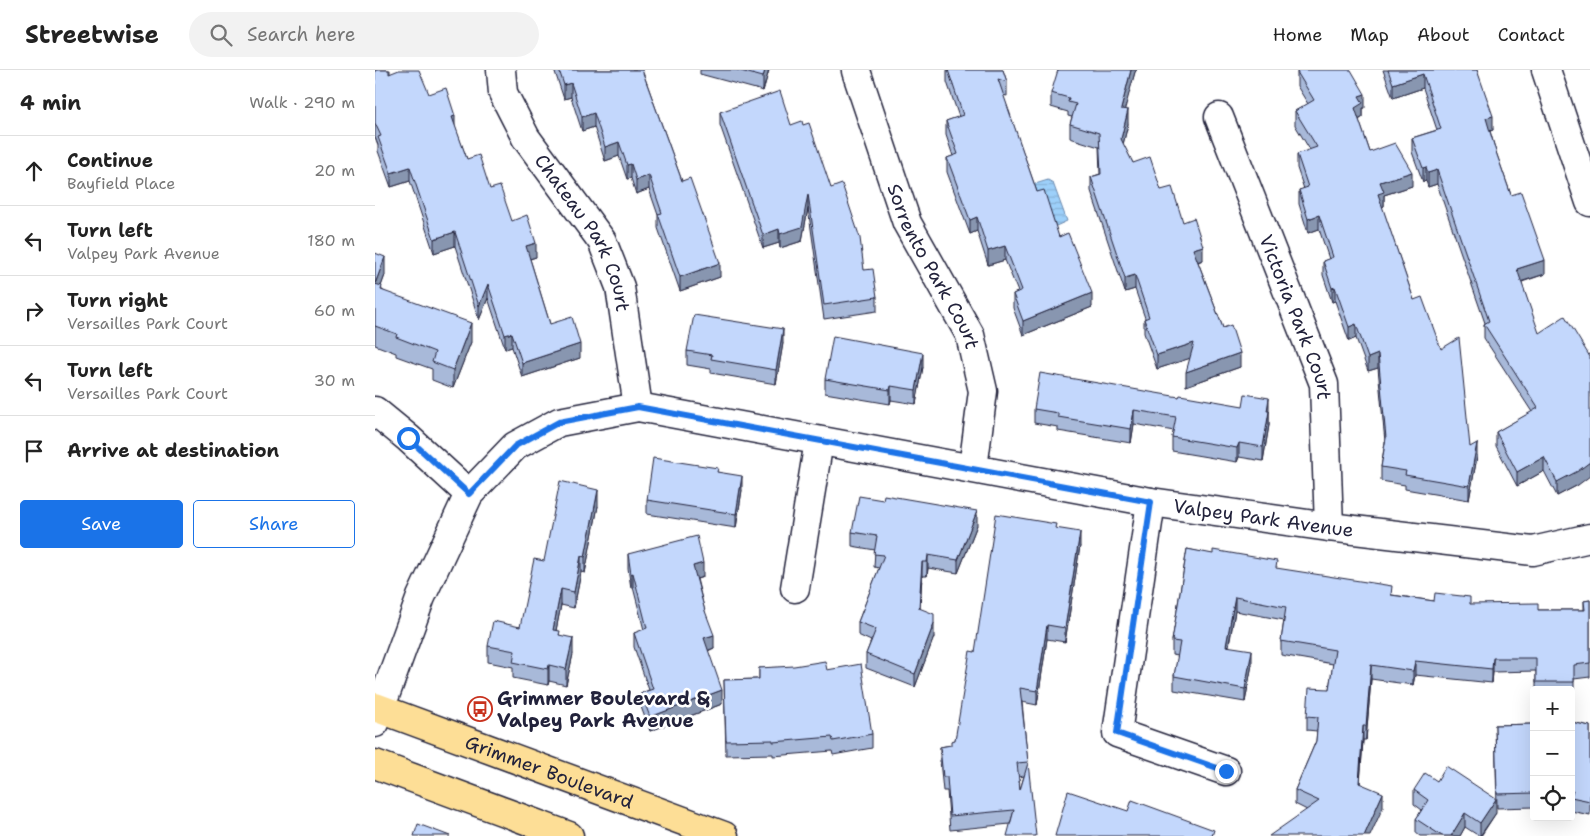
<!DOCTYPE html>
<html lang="en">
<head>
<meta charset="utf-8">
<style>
  body { margin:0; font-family:"Shantell Sans",sans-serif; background:#f2f2f2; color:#222 }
  .controls { position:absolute; right:15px; bottom:15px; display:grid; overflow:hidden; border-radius:5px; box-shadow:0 5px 20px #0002 }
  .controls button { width:45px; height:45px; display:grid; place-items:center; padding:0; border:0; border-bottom:1px solid #e0e0e0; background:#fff; color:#222; font:25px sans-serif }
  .stop { position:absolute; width:15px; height:15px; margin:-11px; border:4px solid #1a73e8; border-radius:50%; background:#fff }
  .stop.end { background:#1a73e8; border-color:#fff; box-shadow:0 1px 5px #0008 }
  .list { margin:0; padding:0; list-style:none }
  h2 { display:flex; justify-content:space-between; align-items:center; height:65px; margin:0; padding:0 20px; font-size:21px }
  h2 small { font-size:16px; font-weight:400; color:#767676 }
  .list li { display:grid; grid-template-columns:32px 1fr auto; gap:15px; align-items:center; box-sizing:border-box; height:70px; padding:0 20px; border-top:1px solid #e0e0e0 }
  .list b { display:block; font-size:19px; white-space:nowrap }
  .list p { margin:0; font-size:16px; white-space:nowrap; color:#767676 }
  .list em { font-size:16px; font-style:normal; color:#767676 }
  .actions { display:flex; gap:10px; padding:15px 20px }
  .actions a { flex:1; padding:11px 0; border:1px solid #1a73e8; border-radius:5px; text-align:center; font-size:18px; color:#1a73e8 }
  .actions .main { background:#1a73e8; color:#fff }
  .icon { flex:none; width:28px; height:28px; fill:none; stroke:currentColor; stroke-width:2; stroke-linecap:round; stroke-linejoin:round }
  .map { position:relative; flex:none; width:1215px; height:766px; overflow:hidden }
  header { display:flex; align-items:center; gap:30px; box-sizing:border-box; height:70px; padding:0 25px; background:#fff; border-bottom:1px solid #e0e0e0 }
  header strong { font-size:24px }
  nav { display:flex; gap:28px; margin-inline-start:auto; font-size:18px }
  .search { width:350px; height:45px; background:#f2f2f2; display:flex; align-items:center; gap:12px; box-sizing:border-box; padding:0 18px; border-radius:28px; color:#767676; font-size:19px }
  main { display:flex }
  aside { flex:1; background:#fff }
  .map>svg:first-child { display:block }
  .water { fill:url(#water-rules); stroke:#6c8aae }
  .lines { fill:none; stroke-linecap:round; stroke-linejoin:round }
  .minor-casing { stroke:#22223b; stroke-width:31 }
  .major-casing { stroke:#22223b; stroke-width:31 }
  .minor { stroke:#fff; stroke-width:28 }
  .major { stroke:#fdde96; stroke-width:28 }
  .wall { fill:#a8b9d9; stroke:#22223b; fill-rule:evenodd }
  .shaded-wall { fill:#8896b0; stroke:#22223b }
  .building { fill:#c3d7fc; stroke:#22223b }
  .route { stroke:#1a73e8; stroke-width:6 }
  .labels { text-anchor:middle; stroke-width:5; stroke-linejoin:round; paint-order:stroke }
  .street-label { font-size:19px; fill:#22223b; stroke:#fff }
  .poi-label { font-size:19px; font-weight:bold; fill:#22223b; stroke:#fff; text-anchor:start }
</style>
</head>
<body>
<header>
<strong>Streetwise</strong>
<div class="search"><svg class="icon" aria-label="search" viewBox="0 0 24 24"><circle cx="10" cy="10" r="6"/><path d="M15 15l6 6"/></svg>Search here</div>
<nav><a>Home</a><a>Map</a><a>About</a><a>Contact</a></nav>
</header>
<main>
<aside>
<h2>4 min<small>Walk · 290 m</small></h2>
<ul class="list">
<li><svg class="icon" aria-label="ahead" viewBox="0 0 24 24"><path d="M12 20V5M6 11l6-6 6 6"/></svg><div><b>Continue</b><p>Bayfield Place</p></div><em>20 m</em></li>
<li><svg class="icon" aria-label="left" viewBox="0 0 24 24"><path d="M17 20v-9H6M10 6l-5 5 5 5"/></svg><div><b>Turn left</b><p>Valpey Park Avenue</p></div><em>180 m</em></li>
<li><svg class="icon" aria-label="right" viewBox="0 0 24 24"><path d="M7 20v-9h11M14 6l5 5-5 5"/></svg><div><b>Turn right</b><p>Versailles Park Court</p></div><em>60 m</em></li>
<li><svg class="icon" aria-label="left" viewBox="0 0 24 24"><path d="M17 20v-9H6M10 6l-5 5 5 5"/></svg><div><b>Turn left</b><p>Versailles Park Court</p></div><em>30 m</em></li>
<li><svg class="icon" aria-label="arrive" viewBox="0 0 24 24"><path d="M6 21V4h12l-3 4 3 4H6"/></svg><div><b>Arrive at destination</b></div></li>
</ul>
<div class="actions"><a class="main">Save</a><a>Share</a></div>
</aside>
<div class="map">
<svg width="1215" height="766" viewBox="0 0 1215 766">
  <defs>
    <pattern id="water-rules" width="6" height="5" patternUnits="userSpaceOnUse" patternTransform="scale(1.25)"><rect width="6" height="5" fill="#9dd0fa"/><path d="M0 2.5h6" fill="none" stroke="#87b2d7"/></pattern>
  </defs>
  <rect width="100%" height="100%" fill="#fff"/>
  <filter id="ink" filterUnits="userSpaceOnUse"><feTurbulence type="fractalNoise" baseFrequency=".02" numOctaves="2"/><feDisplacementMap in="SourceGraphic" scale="10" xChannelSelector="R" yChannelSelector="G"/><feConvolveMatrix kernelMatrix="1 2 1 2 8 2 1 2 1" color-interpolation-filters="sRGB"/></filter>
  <g filter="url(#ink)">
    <path class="water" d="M673,110l5,3 14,38 -11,5 -9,-23 -7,-4 -8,-14z"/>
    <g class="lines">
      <defs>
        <g id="minor">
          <path id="s1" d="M126,0l2,23 23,45 76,103 18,46 18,120"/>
          <path d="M1171,0l44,132"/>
          <path id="s2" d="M481,1l51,152 63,112 13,56 -10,77"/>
          <path id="s3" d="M844,47l105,267 5,143"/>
          <path d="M0,341l33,27 61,56"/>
          <path d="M776,432l-34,231 109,38"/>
          <path d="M420,518l24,-147"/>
          <path id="s4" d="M0,653l46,-126 48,-103 46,-48 44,-24 79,-15 513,95 178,25 204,24 57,-13"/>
        </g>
        <g id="major">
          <path id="s5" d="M0,637l349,129"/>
          <path d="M0,694l194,72"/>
        </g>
      </defs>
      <use href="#minor" class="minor-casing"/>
      <use href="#major" class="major-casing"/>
      <use href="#minor" class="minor"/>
      <use href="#major" class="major"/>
    </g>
    <g class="wall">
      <path d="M0,0h15v4l39,20 26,33 12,32 23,30 46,68 -6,2 20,65 30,34 -58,19 -10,-30 -7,2 -17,-51 -9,22 -24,-74 -21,7 -24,-72 -19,6 -13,-36v-6l-3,-8z"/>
      <path d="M180,0h87l40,111 38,96 -40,14 -22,-63v-13l-9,-26 -13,5 -5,-16 -4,1 -8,-23 -14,5 -11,-34 -12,4 -11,-34 -7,2 -9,-27z"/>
      <path d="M325,0h69l-6,21 -63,-17z"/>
      <path d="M572,0h56l4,12v14l-4,-1 34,97 22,45 33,70 -69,28 -10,-27v-14l5,-2 -13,-32 -17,5 -11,-34 -7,3 -23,-62v-14l6,-2 -7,-21v-14l13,-4 -12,-35z"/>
      <path d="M1008,0h94l16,60 -3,1 6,21 15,43 34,79 -23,8 56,203 -21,11 -13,-25 -27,15 -21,-40v-14l36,-20 -48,-74v-14l1,-1 -48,-139 -9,3 -2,-6 -3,1 -11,-30v-14l25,-8 -14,-42 -30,10z"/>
      <path d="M760,2l-11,37 4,15 -5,20 10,19 28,27 22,32 20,38 -5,2 25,66 17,39 -54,19 4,-28 -33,11 -13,-36v-14l1,-1 -10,-29 -10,3 -34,-101v-14l9,-3 -1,-27 -29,-9v-14l2,-7 -4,-1v-4l-17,-5v-14z"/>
      <path d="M922,2l68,36h-2v9l-4,3 11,32 42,34 -28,9v11l-2,1 32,93 56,147 7,10 -8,43 -64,-11v-4l-24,-4v-14l4,-25 -7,-74 -10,3 -12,-33 -7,3 -14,-40 -3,1 -9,-27v-14l6,-2 -10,-30 -11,4 -9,-29v-14l5,-1 -7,-21v-14l13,-4 -15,-25v-14l13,-7 -11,-18z"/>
      <path d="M345,42l71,13 40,63 33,82 13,27v14l-53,8 -16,-111 -6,33 -22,7 -1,-5 -16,5 -43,-123z"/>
      <path d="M0,183l10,22 -4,11 1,4 89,52 -18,46 -21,-8v-11l-36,-13v-3l-21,-8z"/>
      <path d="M408,273l-7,41 -65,-11v-4l-24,-4v-14z"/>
      <path d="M548,297l-7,37 -25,-4 -1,4 -65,-11v-14z"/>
      <path d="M804,327l90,14v14l-6,36 -24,-4 -2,5 -65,-11v-14l2,-6 -40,-7 -3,19 -73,-12v-4l-24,-4v-14z"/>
      <path d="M343,402l24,18 -6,38 -89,-14v-14z"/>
      <path d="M223,436l-13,67 -4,-1 -7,36 -13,-3 -5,25 17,24 -7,31 -17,-4 -1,4 -35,-7v-11l-25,-5v-16l32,-19z"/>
      <path d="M602,455l-19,48 -30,-5 -1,8h-5l-2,33 14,28 -19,50 -49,-19v-14l5,-13 -13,-6v-13l21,-54 -5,-1 1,-17 -23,-4v-14z"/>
      <path d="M681,458l24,18 -15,96 -18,-3 -10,66 -15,-3 6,63 -18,59 -60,6 -3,-39h-4l-3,-30v-14l11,-2 4,-5 20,-88zM649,706l-4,14 -1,-13z"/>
      <path d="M812,479l90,20 115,26 42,6 104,9h46v-9l6,-1v77l-16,2v17h-3v-6h-35v-19l-43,1 -1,11 -77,-8 -2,10 -42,-6 -5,61h-3l-3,44 23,23 -76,3 -12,-6v-14l21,-49 1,-10 -10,-1v-14l22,-27 4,-25 -52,-9v-14l3,-21 -49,-9 -6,35 23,18 -7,38 -71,-12v-14l4,-20 -6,-1v-14z"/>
      <path d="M253,484l75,23 -6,2 17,69 -6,3 14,53 -72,27 -9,-24v-14l8,-3 -15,-43v-14l10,-3 -11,-43 -2,1 -3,-20z"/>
      <path d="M384,598l68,2 45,64v14l-39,7 -1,-4 -59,5v-2l-47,1 -2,-75 35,-1z"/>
      <path d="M1196,652l19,4v89l-19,-4z"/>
      <path d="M1159,654v83l-37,1 -2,-83z"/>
      <path d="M1062,711l59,32 -15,23h-2l-14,-9 -5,9h-40l-4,-3v-14l6,-9 -8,-6v-14z"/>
    </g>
    <g class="shaded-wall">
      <path d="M390,0h4l-6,21v-14z"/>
      <path d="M756,0h6l-2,2 -14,51v-14z"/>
      <path d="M1048,4v14l-30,10v-14z"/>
      <path d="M196,13v14l-7,2v-14z"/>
      <path d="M990,24v14h-2v9l-8,5v-14l4,-12z"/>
      <path d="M753,40v14l-7,29v-14z"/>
      <path d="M219,43v14l-12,4v-14z"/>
      <path d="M80,46v14l-3,-13z"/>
      <path d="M1118,46v14l-7,2v-14z"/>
      <path d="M244,72v14l-14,5v-14z"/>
      <path d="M256,94v14l-4,1v-14z"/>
      <path d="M35,97v14l-19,6v-14z"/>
      <path d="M1051,97v14l-3,1v-14z"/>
      <path d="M1062,100v14l-9,3v-14z"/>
      <path d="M1037,102v14l-28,9v11l-6,2v-14l2,-12z"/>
      <path d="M274,105v14l-13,5v-14z"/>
      <path d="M433,124v14l-6,33 -22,7v-14z"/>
      <path d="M944,145v14l-11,4v-14z"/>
      <path d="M602,147v14l-7,3v-14z"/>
      <path d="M404,159v14l-16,5v-13z"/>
      <path d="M80,162v14l-21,7v-14z"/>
      <path d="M161,173v14l-10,3v-14z"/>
      <path d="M630,176v14l-17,5v-14z"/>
      <path d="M828,176v14l-10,3v-14z"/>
      <path d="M10,187v18l-10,28v-19z"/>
      <path d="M1170,190v14l-28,9v-14z"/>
      <path d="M345,193v14l-40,14v-14z"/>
      <path d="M760,205v14l-10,3v-14z"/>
      <path d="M113,214v14l-9,22v-14z"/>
      <path d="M960,217v14l-3,1v-14z"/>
      <path d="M717,223v14l-69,28v-14z"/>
      <path d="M96,253v19l-18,46v-18z"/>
      <path d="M981,254v14l-7,3v-14z"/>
      <path d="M408,259v14l-7,41v-14z"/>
      <path d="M137,263v14l-7,2v-14z"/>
      <path d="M819,273v14l-37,12v-14z"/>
      <path d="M205,274v14l-58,19v-14z"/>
      <path d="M548,283v14l-7,37v-14z"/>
      <path d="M865,283v14l-54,19v-14z"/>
      <path d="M1003,284v14l-10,3v-13z"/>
      <path d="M516,316v14l-1,4v-14z"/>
      <path d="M894,328v14l-2,-1z"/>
      <path d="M759,340v14l-3,19v-14z"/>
      <path d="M894,341v14l-6,36v-14z"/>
      <path d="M864,373v14l-2,5v-14z"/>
      <path d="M1102,373v14l-8,43v-14z"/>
      <path d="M1169,387v14l-27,15v-14z"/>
      <path d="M1215,392v14l-12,9 -21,11v-14z"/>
      <path d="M367,406v14l-6,38v-14z"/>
      <path d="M223,420v16l-13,67v-16z"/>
      <path d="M602,441v14l-19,48v-13z"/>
      <path d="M705,462v14l-15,96v-14z"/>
      <path d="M553,485v13l-1,8v-14z"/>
      <path d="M206,486v16l-7,36v-16z"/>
      <path d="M547,492v14l-3,46v-14z"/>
      <path d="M328,493v14l-10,3v-14z"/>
      <path d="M258,503v14l-2,1v-14z"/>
      <path d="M186,519v16l-8,41v-16z"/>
      <path d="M860,527v14l-9,48v-13z"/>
      <path d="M559,553v14l-19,50v-13z"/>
      <path d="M672,555v14l-10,66v-14z"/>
      <path d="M339,565v13l-10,4v-14z"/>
      <path d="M198,568v16l-7,31v-16z"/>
      <path d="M877,580v14l-7,38v-13z"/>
      <path d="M1118,588v14l-1,11v-14z"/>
      <path d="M1040,591v14l-2,10v-14z"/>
      <path d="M174,595v16l-1,4v-16z"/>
      <path d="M996,595v14l-5,61v-14z"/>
      <path d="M347,620v14l-72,27v-14z"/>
      <path d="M988,656v14l-4,57v-14z"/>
      <path d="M1008,723v14l-13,29h-6z"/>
      <path d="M1121,729v14l-16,23v-13z"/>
      <path d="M1090,743v14l-5,9h-9z"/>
    </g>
    <g class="building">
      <path d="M0,0h14v4l10,-4h20l10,24 17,-6 9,28 -3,1 15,42 12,-4 11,34 10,-3 12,35 15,-6 9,28 -10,3 24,78 22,-7 8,27 -58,19 -10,-30 -7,2 -17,-51 -9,22 -24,-74 -21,7 -24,-72 -19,6 -13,-36 3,-1 -6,-13z"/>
      <path d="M184,0h83l40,111 8,-3 30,85 -40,14 -22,-63 4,-1 -13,-38 -13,5 -5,-16 -4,1 -8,-23 -14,5 -11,-34 -12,4 -11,-34 -7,2z"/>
      <path d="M362,0h28l-2,7z"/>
      <path d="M573,0h55l4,12 -9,-3 39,113 7,-2 15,47 9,-4 24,60 -69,28 -10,-27 9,-4 -17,-44 -17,5 -11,-34 -7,3 -23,-62 11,-4 -12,-33 17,-6z"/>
      <path d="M683,0h73l-10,39 7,1 -7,29 12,24 17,-6 11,33 11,-3 11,35 11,-4 9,28 -10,3 30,79 8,-3 9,28 -54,19 8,-29 -37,12 -13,-36 5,-2 -14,-42 -10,3 -34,-101 10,-3 -2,-41 -29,-9 6,-20 -8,-2 1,-4 -18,-5z"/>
      <path d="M925,0h51l14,24 -6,2 4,7 -8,5 15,44 25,-9 17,29 -32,10 4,10 -6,2 36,106 8,-3 19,52 18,-11 11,109 7,-4 -8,43 -64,-11 1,-4 -25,-4 5,-29 -8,-84 -10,4 -12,-34 -7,3 -14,-40 -3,1 -9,-27 10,-4 -14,-42 -11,4 -9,-29 9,-3 -11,-33 20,-7 -22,-36 19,-11 -17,-28z"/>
      <path d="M1013,0h89l16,46 -7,2 10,34 15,43 10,-3 24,68 -28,9 22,64 26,-17 25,41v105l-12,9 -21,11 -13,-25 -27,15 -21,-40 42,-24 -54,-84 5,-3 -52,-151 -9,3 -2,-6 -3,1 -11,-30 29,-9 -18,-55 -30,10z"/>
      <path d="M405,21l11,34 11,-4 1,4 6,-2 22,65 11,-4 18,54 4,32 9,-1 4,28 -53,8 -16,-111 -6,33 -22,7 -1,-5 -16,6 -43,-123z"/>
      <path d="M0,183l10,4 -10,27 7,2 -1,4 90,33 -18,47 -21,-8 3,-10 -39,-15 1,-3 -22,-8z"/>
      <path d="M319,245l89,14 -7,41 -65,-11 1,-4 -25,-4z"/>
      <path d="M458,266l90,17 -7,37 -25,-4 -1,4 -65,-11z"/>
      <path d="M665,303l139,24 1,-2 63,11 2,-12 24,4 -2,13h2l-6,36 -24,-4 -2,5 -65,-11 4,-20 -42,-7 -3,19 -73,-12v-4l-24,-4z"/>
      <path d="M278,388l65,10 -1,4 25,4 -6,38 -89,-14z"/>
      <path d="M185,411l38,9 -13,67 -4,-1 -7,36 -13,-3 -8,41 7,1 -1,4 14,3 -7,31 -17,-4 -1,4 -35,-7 2,-11 -27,-5 5,-25 27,6 14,-68 10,2z"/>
      <path d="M509,425l93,16 -19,49 -30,-5 -1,7h-5l-3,46 15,6v9l-19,51 -49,-20 10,-25 -18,-7 26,-67 -10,-1 3,-18 -25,-4 7,-36 24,4z"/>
      <path d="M621,444l60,10 -1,4 25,4 -15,96 -18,-3 -10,66 -17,-3 8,74 -11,1 3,27 8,-27 8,73h-29l7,-26 -64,6 -3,-39h-4l-3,-30 11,-2v-4l4,-1 15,-89 5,1z"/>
      <path d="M322,466l6,27 -10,3 12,45 9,24 -10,3 18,52 -72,27 -9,-24 12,-4 -19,-56 13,-5 -14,-55 -2,1 -3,-20z"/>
      <path d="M812,479l26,5v-4l64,11 -1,7 116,18 -1,9 43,6 1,-8 35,4v7l68,-1v7h47l-1,-9 6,-1v63l-16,2v17h-38v-24h-43l-1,11 -77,-8 -2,10 -42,-6 -5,61h-3l-4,57 24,10 -19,43h-95l50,-35 -24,-11 21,-49 2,-24 -11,-1 2,-28 20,1 6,-39 -54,-9 5,-34 -51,-10 -9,49 26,4 -7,39 -71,-13 6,-34 -8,-1z"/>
      <path d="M450,591l2,9 34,-6 11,70 -39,7 -1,-4 -59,5v-2l-47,1 -2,-61 35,-1v-11l35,-2z"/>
      <path d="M1196,652l19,4v75l-19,-4 2,-6h-2z"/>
      <path d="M1159,654v69l-37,1 -2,-69z"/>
      <path d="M1071,696l50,33 -16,24 -15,-10 -14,23h-9l-26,-17 12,-19 -14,-10 11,-17 12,8z"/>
      <path d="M693,721l60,20 4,-11 82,30 -2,6h-157z"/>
      <path d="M43,754l32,12h-36z"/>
    </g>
  </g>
  <g class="lines" filter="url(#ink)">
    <path class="route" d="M33,368l61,56 46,-48 44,-24 79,-15 513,95 -34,231 109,38"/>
  </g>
  <defs>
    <symbol id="bus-ring" viewBox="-11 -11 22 22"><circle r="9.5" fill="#fff" stroke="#c8321e" stroke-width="1.5"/><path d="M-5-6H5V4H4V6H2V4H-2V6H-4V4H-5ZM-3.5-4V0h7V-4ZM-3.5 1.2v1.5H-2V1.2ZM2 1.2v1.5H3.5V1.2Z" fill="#c8321e"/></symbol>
  </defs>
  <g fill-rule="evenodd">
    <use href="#bus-ring" x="91" y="625" width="28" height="28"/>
  </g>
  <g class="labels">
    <g class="street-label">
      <text dy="7" stroke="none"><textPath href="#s1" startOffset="186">Chateau Park Court</textPath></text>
      <text dy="7" stroke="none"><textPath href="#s2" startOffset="211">Sorrento Park Court</textPath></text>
      <text dy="7" stroke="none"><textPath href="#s3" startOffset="215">Victoria Park Court</textPath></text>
      <text dy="7" stroke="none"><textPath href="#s4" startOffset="1080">Valpey Park Avenue</textPath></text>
      <text dy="7" stroke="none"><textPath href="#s5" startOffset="186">Grimmer Boulevard</textPath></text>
    </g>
    <g class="poi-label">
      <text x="122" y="635">Grimmer Boulevard &amp;<tspan x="122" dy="22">Valpey Park Avenue</tspan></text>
    </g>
  </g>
</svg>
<div class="controls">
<button>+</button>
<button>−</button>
<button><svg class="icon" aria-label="locate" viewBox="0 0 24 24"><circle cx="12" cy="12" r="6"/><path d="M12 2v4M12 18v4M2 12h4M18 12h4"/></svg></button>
</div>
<div class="stop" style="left:33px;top:368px"></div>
<div class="stop end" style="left:851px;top:701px"></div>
</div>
</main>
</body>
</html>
